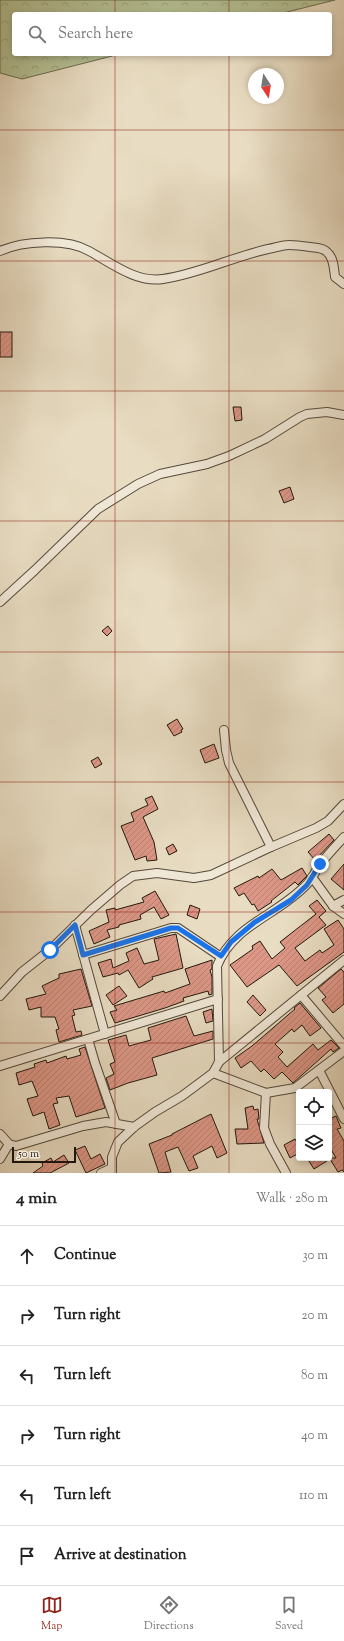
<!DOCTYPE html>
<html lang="en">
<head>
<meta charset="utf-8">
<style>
  body { margin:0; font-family:"Sorts Mill Goudy",serif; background:#f2f2f2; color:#222 }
  .controls { position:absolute; right:12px; bottom:12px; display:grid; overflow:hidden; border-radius:4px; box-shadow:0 2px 6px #0003 }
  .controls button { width:36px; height:36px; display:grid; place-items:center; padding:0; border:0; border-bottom:1px solid #e0e0e0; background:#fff; color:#222; font:20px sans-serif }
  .compass { position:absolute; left:248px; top:68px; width:36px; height:36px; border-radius:50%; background:#fff; box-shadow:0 2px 6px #0003; rotate:168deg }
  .scale { position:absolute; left:12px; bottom:10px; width:64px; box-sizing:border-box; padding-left:4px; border:2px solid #22180d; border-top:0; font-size:11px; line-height:14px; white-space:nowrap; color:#22180d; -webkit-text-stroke:3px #f0e8d7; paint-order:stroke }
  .stop { position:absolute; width:12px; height:12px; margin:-9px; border:3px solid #1a73e8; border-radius:50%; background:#fff }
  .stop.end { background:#1a73e8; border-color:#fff; box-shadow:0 1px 4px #0008 }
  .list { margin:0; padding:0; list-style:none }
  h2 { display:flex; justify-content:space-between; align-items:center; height:52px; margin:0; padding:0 16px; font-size:17px }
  h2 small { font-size:13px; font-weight:400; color:#767676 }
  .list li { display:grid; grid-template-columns:26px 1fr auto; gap:12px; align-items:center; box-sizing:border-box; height:60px; padding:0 16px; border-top:1px solid #e0e0e0 }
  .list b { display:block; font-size:15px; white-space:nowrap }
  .list em { font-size:13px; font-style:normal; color:#767676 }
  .icon { flex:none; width:22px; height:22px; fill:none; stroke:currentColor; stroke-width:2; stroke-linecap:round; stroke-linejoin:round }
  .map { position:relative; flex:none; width:344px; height:1173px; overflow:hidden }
  .search { position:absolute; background:#fff; box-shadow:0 2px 6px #0003; left:12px; right:12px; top:12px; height:44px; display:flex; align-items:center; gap:10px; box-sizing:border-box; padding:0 14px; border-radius:4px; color:#767676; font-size:15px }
  .sheet { height:412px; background:#fff }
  nav { display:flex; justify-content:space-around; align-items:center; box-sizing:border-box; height:56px; border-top:1px solid #e0e0e0; background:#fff; font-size:11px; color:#767676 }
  nav a { display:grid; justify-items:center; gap:2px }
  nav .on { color:#8f2418 }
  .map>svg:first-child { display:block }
  .park { fill:url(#park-crowns); stroke:#6b6c50 }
  .building { fill:url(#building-hatch); stroke:#22180d }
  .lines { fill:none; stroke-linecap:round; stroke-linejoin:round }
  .minor-casing { stroke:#54493a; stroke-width:10 }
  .minor { stroke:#f0e8d7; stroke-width:8 }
  .route { stroke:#1a73e8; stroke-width:5 }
  .grid { fill:none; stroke:#8f2418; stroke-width:1; stroke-opacity:0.55 }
</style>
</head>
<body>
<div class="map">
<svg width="344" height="1173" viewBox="0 0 344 1173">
  <defs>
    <pattern id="park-crowns" width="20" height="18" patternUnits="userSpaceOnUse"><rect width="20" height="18" fill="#b4c094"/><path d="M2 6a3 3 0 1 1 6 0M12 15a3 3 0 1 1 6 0" fill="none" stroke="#9aa47e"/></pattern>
    <pattern id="building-hatch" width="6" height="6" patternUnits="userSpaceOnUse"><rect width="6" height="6" fill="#dd9787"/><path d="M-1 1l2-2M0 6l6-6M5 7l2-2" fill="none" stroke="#bd8173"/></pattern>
  </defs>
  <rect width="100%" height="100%" fill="#e8dcc2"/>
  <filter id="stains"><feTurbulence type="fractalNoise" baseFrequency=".005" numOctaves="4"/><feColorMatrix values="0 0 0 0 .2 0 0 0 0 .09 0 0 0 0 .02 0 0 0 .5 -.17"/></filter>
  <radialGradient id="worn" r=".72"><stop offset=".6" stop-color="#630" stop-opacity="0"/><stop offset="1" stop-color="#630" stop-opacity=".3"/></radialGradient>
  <path class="park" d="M0,0h335l-56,14h-265v40h106l-98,25 -22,-6z"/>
  <g class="building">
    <rect x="0" y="332" width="12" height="25"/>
    <path d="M233,407h8l1,13 -7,1z"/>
    <path d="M290,487l4,12 -10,4 -5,-12z"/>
    <path d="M108,626l4,5 -5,5 -5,-5z"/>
    <path d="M177,719l6,10 -2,1 1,2 -8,4 -7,-11z"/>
    <path d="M214,744l5,14 -14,5 -5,-13z"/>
    <path d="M98,757l4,7 -7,4 -4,-7z"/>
    <path d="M152,796l6,13 -15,8 11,25 3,18 -10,1 -1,-5 -11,4 -14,-34 13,-5 -3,-8 17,-8 -3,-6z"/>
    <path d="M329,834l5,6 -19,20 -7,-8z"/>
    <path d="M173,844l4,7 -8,4 -3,-7z"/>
    <path d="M344,864v26l-13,-11z"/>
    <path d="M302,868l5,8 -9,9 -3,-3 -24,19 1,1 -14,9 -4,-7 -2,1 -8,-12 -5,3 -5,-8 24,-12 1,2 13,-9 9,11z"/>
    <path d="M155,891l14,24 -8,4 -7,-12 -14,8 1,4 -22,6v2l-12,3 3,7 -16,7 -5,-13 20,-9 -3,-12 9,-2v2l29,-8 -2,-4z"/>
    <path d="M317,900l9,11 -7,6 7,8 -31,23 10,13 15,-11 2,3 12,-8 -10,-16 14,-9 6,9v23l-47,34 -18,-21 -32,22 -17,-22 23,-16 -1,-3 8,-5 12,18 13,-11 -5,-6 36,-28 -7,-8z"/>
    <path d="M190,905l10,4 -3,10 -10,-4z"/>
    <path d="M176,934l7,34 -31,9 1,2 -14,9 -11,-18 -9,5 -1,-2 -15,4 -5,-14 13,-4 2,9 16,-7 -3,-8 11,-5 7,16 15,-4 -5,-21z"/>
    <path d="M212,960v9l-2,1 2,7v17l-3,1 -1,-4 -25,7 1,3 -19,7 -50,15 -5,-11 7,-2 -3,-4 50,-15 1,2 25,-9 -5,-15z"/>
    <path d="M81,969l11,37 -19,4 2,5 -3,1 4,16 5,-1 1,4 -23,7 -3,-12 3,-1 -4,-12h-14v-10l-12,3 -3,-11 20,-5 -4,-8 17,-8v-4z"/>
    <path d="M341,969l3,3v32l-11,9 -11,-13 4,-3 -8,-9z"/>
    <path d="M119,986l8,10 -14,9 -7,-10z"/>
    <path d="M253,995l13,15 -6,6 -13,-14z"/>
    <path d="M300,1003l21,25 -11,8 -8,-11 -8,7 -2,-3 -17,15 8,8 -5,5 9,10 26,-23 5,6 13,-10 8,8 -6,4 -2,-3 -38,34 -11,-11 -8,7 -10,-10 -3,3 -10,-11 -10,7 -6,-10 17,-12 43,-37 -1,-1z"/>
    <path d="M212,1009l1,12 -7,2 -3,-11z"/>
    <path d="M186,1016l8,20 19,-5v8l-61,19 5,17 -29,8 -18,7 -4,-12 8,-4 -4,-10 5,-2 -7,-22 18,-5 3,11 22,-6 -3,-12z"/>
    <path d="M85,1047l20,61 -29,9 -7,-21 -13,2 2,5 -5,1 7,21 -11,4 -5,-17 -11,4 -4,-11 -2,-6 11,-3 -6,-15 -13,4 -3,-12 19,-6 -1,-3 12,-4 1,3 19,-7 1,3 14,-4 -2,-6z"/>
    <path d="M253,1106l1,4 4,-1 1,10h-2l7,24 -27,1 -2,-15h13l-3,-21z"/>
    <path d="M211,1114l16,39 -10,5 -5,-12 -19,10 5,12 -9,3 -11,-24 -13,5 6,20 -12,1 -10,-29 23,-9v-1z"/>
    <path d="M336,1116l5,12 -4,1 7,12v31l-2,-2 -4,2 -8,-13 -16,10 -7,-11h29l-7,-12v-27z"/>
    <path d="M295,1139l4,7v7l-9,5 -6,-13z"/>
    <path d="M85,1146l6,13 9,-5 5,10 -19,9 -11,-23z"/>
    <path d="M64,1155l5,8 -19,10h-17l10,-7 -1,-3 9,-5 2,4z"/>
  </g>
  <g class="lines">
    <defs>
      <g id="minor">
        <path d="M0,251c23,-10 66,-13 89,0 22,12 47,32 74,28 36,-5 69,-22 105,-30 7,-1 14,-4 21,-4 7,0 14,1 21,2 6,1 12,0 17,5 7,6 7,17 8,25l9,7"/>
        <path d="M0,602l35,-32 63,-61 40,-25 22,-10 47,-10 22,-8 36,-17 35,-22 7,-3 20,-2 17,3"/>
        <path d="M224,730l2,20 3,13 42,84"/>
        <path d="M312,877l21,29 11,8"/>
        <path d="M333,906l11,-6"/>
        <path d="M75,925l30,109"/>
        <path d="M83,955l88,-27h7l43,29"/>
        <path d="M301,995l43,51"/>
        <path d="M0,996l22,-24 28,-22 41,-40 29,-25 13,-9 24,-3 37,5 17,-3 60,-28 45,-19 12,-7 16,-17"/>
        <path d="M88,1039l7,24 21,61"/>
        <path d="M219,1062l125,-102"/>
        <path d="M0,1066l218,-67"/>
        <path d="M319,1070l25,49"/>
        <path d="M213,1073l53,20 29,-5 49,-37"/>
        <path d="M266,1093l-2,35 6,16 16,29"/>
        <path d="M0,1134l9,10 7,2 67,-20 23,-4 28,5"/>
        <path d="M0,1159l9,-15"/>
        <path d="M101,1173l11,-5"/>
        <path d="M112,1173v-16l6,-15 16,-15 21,-15 27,-16 31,-23 6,-11 -2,-96c16,-41 61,-51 89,-81 6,-5 9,-14 14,-20 7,-10 16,-19 24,-28"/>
      </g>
    </defs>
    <use href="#minor" class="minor-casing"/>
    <use href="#minor" class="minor"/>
  </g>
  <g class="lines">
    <path class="route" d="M50,950l25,-25 8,30 88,-27h7l43,28 10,-14 24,-20 36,-22 16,-15 13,-21"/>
  </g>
  <path class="grid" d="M115,0v14M229,0v14M115,54v1119M229,54v1119M0,130h344M0,261h344M0,391h344M0,521h344M0,652h344M0,782h344M0,912h344M0,1043h344"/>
  <rect width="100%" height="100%" filter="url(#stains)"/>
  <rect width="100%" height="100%" fill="url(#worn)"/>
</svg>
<div class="controls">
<button><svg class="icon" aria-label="locate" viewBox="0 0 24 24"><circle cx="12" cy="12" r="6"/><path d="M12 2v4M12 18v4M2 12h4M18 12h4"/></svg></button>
<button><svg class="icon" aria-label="layers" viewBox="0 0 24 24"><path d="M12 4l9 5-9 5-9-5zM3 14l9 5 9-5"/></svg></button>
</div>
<svg class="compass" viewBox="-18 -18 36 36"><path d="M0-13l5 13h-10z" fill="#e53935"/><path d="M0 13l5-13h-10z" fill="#767676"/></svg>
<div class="scale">50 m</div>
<div class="stop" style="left:50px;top:950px"></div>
<div class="stop end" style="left:320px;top:864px"></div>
<div class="search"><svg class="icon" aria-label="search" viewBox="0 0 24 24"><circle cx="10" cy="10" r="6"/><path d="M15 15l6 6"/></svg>Search here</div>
</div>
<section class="sheet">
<h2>4 min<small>Walk · 280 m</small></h2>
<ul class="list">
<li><svg class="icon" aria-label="ahead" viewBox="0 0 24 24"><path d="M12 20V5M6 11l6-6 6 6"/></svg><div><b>Continue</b></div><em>30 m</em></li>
<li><svg class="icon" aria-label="right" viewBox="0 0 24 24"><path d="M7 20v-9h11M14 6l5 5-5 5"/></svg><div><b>Turn right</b></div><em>20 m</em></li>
<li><svg class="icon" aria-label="left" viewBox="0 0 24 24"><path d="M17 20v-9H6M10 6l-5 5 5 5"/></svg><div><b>Turn left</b></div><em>80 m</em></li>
<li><svg class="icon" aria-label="right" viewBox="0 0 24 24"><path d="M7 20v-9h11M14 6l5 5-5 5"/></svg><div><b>Turn right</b></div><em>40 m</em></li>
<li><svg class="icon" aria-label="left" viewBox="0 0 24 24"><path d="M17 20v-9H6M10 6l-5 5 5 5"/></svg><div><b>Turn left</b></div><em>110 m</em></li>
<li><svg class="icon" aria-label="arrive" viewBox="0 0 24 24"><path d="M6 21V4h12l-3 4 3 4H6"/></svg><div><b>Arrive at destination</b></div></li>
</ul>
</section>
<nav>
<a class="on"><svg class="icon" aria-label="map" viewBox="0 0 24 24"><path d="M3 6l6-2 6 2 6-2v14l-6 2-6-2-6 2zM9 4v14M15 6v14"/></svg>Map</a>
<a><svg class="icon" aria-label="directions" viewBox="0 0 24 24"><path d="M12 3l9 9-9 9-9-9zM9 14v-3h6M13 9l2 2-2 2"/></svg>Directions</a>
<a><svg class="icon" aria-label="saved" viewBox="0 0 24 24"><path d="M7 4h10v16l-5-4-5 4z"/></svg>Saved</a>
</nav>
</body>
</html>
